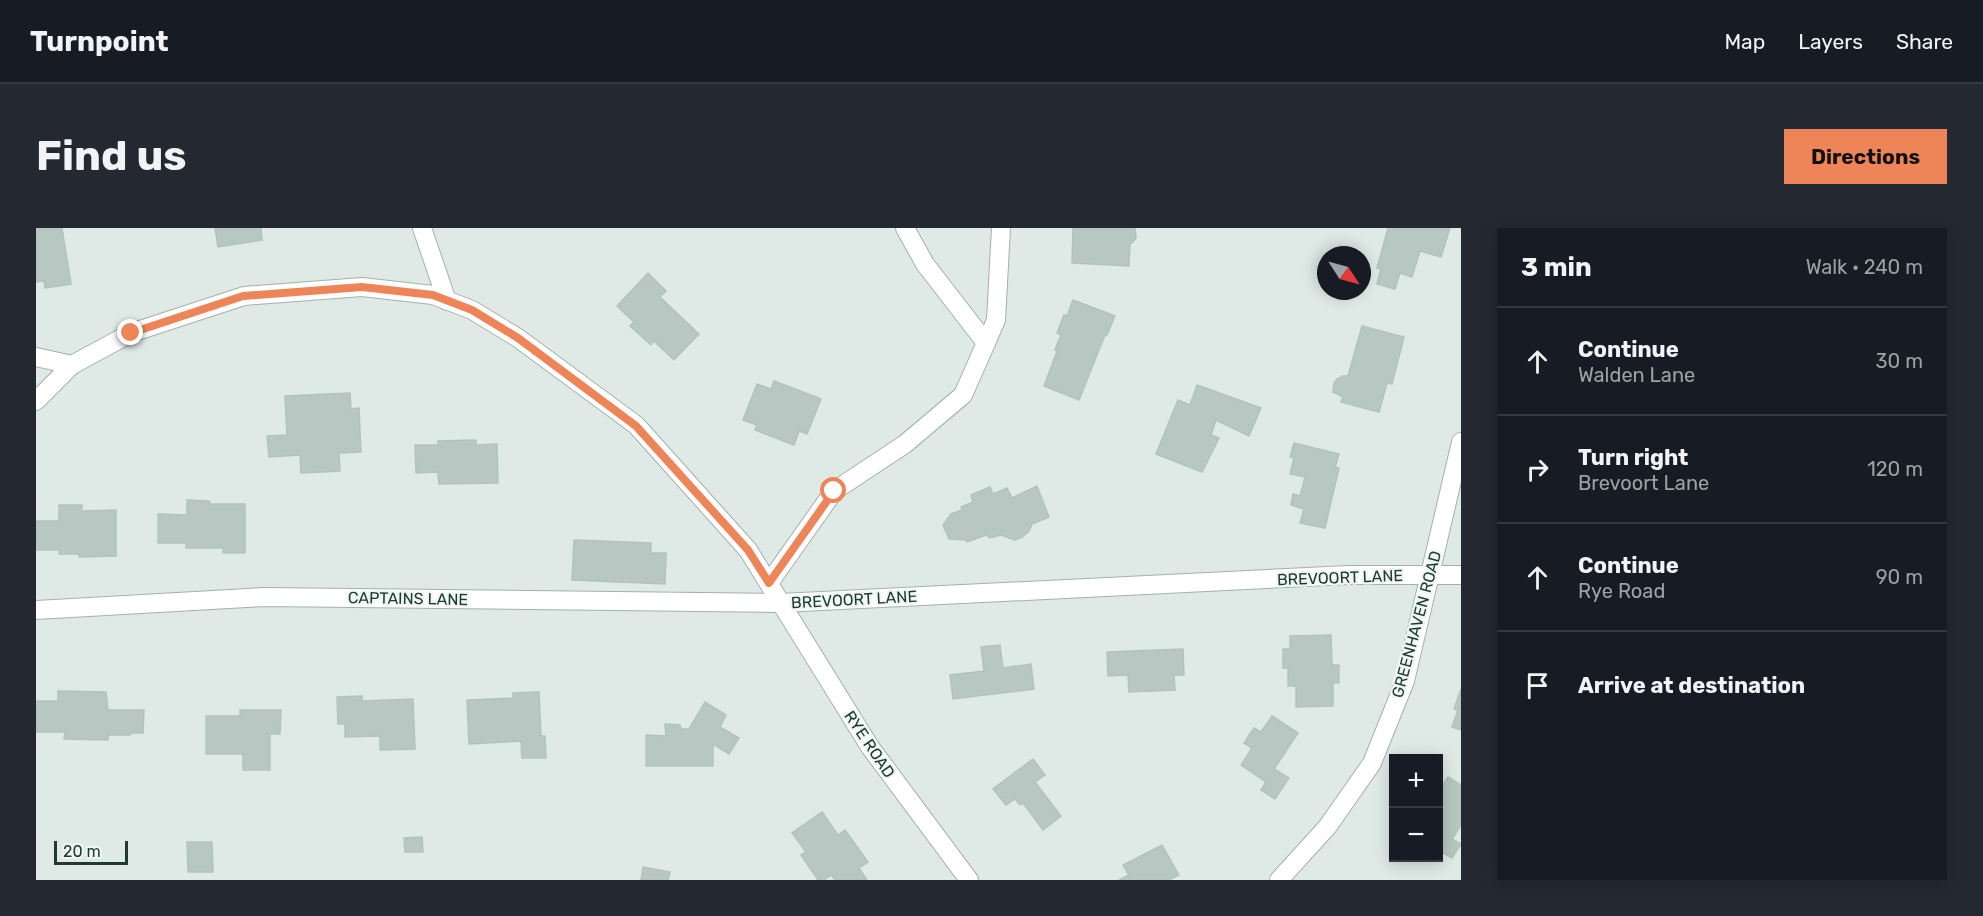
<!DOCTYPE html>
<html lang="en">
<head>
<meta charset="utf-8">
<style>
  body { margin:0; font-family:Rubik,sans-serif; background:#242831; color:#f1f3f6 }
  .controls { position:absolute; right:18px; bottom:18px; display:grid; overflow:hidden; border-radius:0px; box-shadow:0 3px 15px #0003 }
  .controls button { width:54px; height:54px; display:grid; place-items:center; padding:0; border:0; border-bottom:2px solid #363941; background:#171b24; color:#f1f3f6; font:30px sans-serif }
  .compass { position:absolute; left:1281px; top:18px; width:54px; height:54px; border-radius:50%; background:#171b24; box-shadow:0 3px 15px #0003; rotate:126deg }
  .scale { position:absolute; left:18px; bottom:15px; width:74px; box-sizing:border-box; padding-left:6px; border:3px solid #213934; border-top:0; font-size:16px; line-height:21px; white-space:nowrap; color:#213934; -webkit-text-stroke:4px #eff7f3; paint-order:stroke }
  .stop { position:absolute; width:18px; height:18px; margin:-14px; border:4px solid #ee8559; border-radius:50%; background:#fff }
  .stop.end { background:#ee8559; border-color:#fff; box-shadow:0 2px 6px #0008 }
  .list { margin:0; padding:0; list-style:none }
  h2 { display:flex; justify-content:space-between; align-items:center; height:78px; margin:0; padding:0 24px; font-size:26px }
  h2 small { font-size:20px; font-weight:400; color:#9ea1a6 }
  .list li { display:grid; grid-template-columns:39px 1fr auto; gap:18px; align-items:center; box-sizing:border-box; height:108px; padding:0 24px; border-top:2px solid #363941 }
  .list b { display:block; font-size:22px; white-space:nowrap }
  .list p { margin:0; font-size:20px; white-space:nowrap; color:#9ea1a6 }
  .list em { font-size:20px; font-style:normal; color:#9ea1a6 }
  .icon { flex:none; width:33px; height:33px; fill:none; stroke:currentColor; stroke-width:2; stroke-linecap:round; stroke-linejoin:round }
  .map { position:relative; flex:none; width:1425px; height:652px; overflow:hidden; border-radius:0px }
  header { display:flex; align-items:center; gap:36px; box-sizing:border-box; height:84px; padding:0 30px; background:#171b24; border-bottom:2px solid #363941 }
  header strong { font-size:28px }
  nav { display:flex; gap:33px; margin-inline-start:auto; font-size:21px }
  .intro { display:flex; align-items:center; justify-content:space-between; box-sizing:border-box; height:144px; padding:0 36px }
  h1 { margin:0; font-size:42px }
  .button { padding:15px 27px; border-radius:0px; background:#ee8559; color:#111; font-size:21px; font-weight:700 }
  main { display:flex; gap:36px; padding:0 36px }
  aside { flex:1; background:#171b24; border-radius:0px; box-shadow:0 3px 15px #0003 }
  .map>svg:first-child { display:block }
  .building { fill:#b8c7c2; stroke:#b2c3bd; stroke-width:1.5 }
  .lines { fill:none; stroke-linecap:round; stroke-linejoin:round }
  .minor-casing { stroke:#a2b1ad; stroke-width:20 }
  .minor { stroke:#fff; stroke-width:18 }
  .route { stroke:#ee8559; stroke-width:8 }
  .labels { text-anchor:middle; stroke-width:4.5; stroke-linejoin:round; paint-order:stroke }
  .street-label { font-size:16px; fill:#213934; stroke:#eff7f3 }
</style>
</head>
<body>
<header>
<strong>Turnpoint</strong>
<nav><a>Map</a><a>Layers</a><a>Share</a></nav>
</header>
<div class="intro"><h1>Find us</h1><a class="button">Directions</a></div>
<main>
<div class="map">
<svg width="1425" height="652" viewBox="0 0 1425 652">
  <rect width="100%" height="100%" fill="#dfeae6"/>
  <g class="building">
    <path d="M0,0h26l9,56 -26,4 -1,-7 -8,1z"/>
    <path d="M179,0h46l1,12 -44,7z"/>
    <path d="M1037,0h62l1,10 -4,5h-2l-1,23 -57,-3z"/>
    <path d="M1352,0h62l-9,29 -21,-6 -8,26 -12,-4 -5,16 -18,-5 4,-15 -4,-1z"/>
    <path d="M612,45l18,18 -6,6 39,37 -25,26 -20,-19 -3,4 -21,-19 4,-4 -17,-16z"/>
    <path d="M1037,72l42,16 -8,19h-2l-26,65 -35,-14 13,-35 -2,-1 6,-15 -4,-2 7,-18 3,1z"/>
    <path d="M1326,98l42,11 -12,47 -5,-1 -8,29 -38,-10 2,-5 -10,-5 1,-9 3,-4 6,-3h5z"/>
    <path d="M738,153l47,18 -14,35 -8,-3 -5,14 -39,-15 2,-5 -14,-5 14,-36 14,5z"/>
    <path d="M1161,157l64,23 -12,28 -33,-16 -5,15 8,3 -17,34 -46,-18 22,-54 12,5z"/>
    <path d="M314,165l1,16 8,-1 2,44 -22,1 1,18 -39,2 -1,-18 -31,2 -2,-21 20,-1 -2,-39z"/>
    <path d="M440,212v5l21,-1 1,39 -59,1 -1,-12 -22,1 -1,-28h23v-4z"/>
    <path d="M1258,215l45,11 -4,13 4,1 -14,60 -25,-5 4,-14 -13,-4 2,-11 7,2 5,-19 -15,-3 4,-16 -4,-1z"/>
    <path d="M1001,258l12,31 -17,7 -3,7 -7,6 -7,3 -14,-5 -11,3 -4,-3 -19,7v-2l-18,-1 -6,-14 8,-11 11,-4 -1,-3 12,-5 -2,-7 19,-8 3,7 14,-6 5,10z"/>
    <path d="M151,272l22,1 1,3h35v49h-22v-5h-37v-5h-28v-29l29,1z"/>
    <path d="M23,277h23v6l34,-1v46l-37,1v-3h-20v-4h-23v-29h23z"/>
    <path d="M538,312l77,3v10h15l-1,31 -93,-4z"/>
    <path d="M1295,407l1,30h7v18h-6v23l-37,1v-21h-8v-18h-5v-19h7v-13z"/>
    <path d="M964,417l3,23 28,-4 3,25 -81,10 -3,-24 34,-4 -3,-24z"/>
    <path d="M1147,421l1,26h-10l1,15 -46,2 -1,-17 -20,1 -1,-24z"/>
    <path d="M1425,461v41l-9,-3 6,-17 -4,-1z"/>
    <path d="M22,463l48,1 2,18h36l-1,23h-13v2h-22v5l-44,-1 1,-7h-29v-31h22z"/>
    <path d="M503,464l2,44h4l1,22h-24l-1,-17 -52,3 -2,-44 46,-2v-5z"/>
    <path d="M326,468v5l51,-2 2,50 -35,1v-14l-35,1v-13h-7l-1,-27z"/>
    <path d="M669,474l21,13 -6,12 19,11 -10,16 -16,-10v22h-67v-31l20,1 -1,-12 15,1 1,4h8z"/>
    <path d="M204,482h41l-1,24h-10v36h-27v-16h-37v-38h34z"/>
    <path d="M1236,488l26,17 -24,36 15,9 -14,21 -14,-9 5,-8 -25,-17 11,-17 -8,-5 10,-15 7,4z"/>
    <path d="M997,531l12,16 -10,7 26,34 -18,14 -20,-27 -3,2 -5,-6 -9,6 -13,-16z"/>
    <path d="M1412,549l13,8v40l-9,14 9,5 -9,14 -14,-8v-58z"/>
    <path d="M786,584l16,23 7,-5 23,32 -9,6 8,12h-32l-4,-5 -7,5h-6l-17,-25 5,-3 -14,-19z"/>
    <path d="M386,609l1,15h-18l-1,-14z"/>
    <path d="M151,614h25l1,30h-25z"/>
    <path d="M1126,617l17,30 -10,5h-50l10,-5 -6,-10z"/>
    <path d="M607,639l27,5 -2,8h-27z"/>
  </g>
  <g class="lines">
    <defs>
      <g id="minor">
        <path d="M386,0l25,73"/>
        <path d="M869,0l20,36 61,79 10,-23 5,-92"/>
        <path d="M0,129l36,8"/>
        <path d="M0,173l36,-36 59,-32 113,-37 118,-9 71,8 39,15 46,28 118,87 112,125 122,197 99,133"/>
        <path d="M733,355l65,-92 71,-47 58,-49 23,-52"/>
        <path d="M0,382l228,-13 517,6 567,-28h113"/>
        <path d="M1243,652l49,-54 44,-63 33,-82 56,-239"/>
      </g>
    </defs>
    <use href="#minor" class="minor-casing"/>
    <use href="#minor" class="minor"/>
  </g>
  <g class="lines">
    <path class="route" d="M95,105l112,-37 119,-9 71,8 39,15 46,28 118,88 112,124 21,33 65,-92"/>
  </g>
  <g class="labels">
    <g class="street-label">
      <text transform="translate(1304 349) rotate(-2)" y="6">BREVOORT LANE</text>
      <text transform="translate(372 370) rotate(1)" y="6">CAPTAINS LANE</text>
      <text transform="translate(818 371) rotate(-3)" y="6">BREVOORT LANE</text>
      <text transform="translate(1380 396) rotate(-75)" y="6">GREENHAVEN ROAD</text>
      <text transform="translate(834 516) rotate(56)" y="6">RYE ROAD</text>
    </g>
  </g>
</svg>
<div class="controls">
<button>+</button>
<button>−</button>
</div>
<svg class="compass" viewBox="-18 -18 36 36"><path d="M0-13l5 13h-10z" fill="#e53935"/><path d="M0 13l5-13h-10z" fill="#9ea1a6"/></svg>
<div class="scale">20 m</div>
<div class="stop" style="left:798px;top:263px"></div>
<div class="stop end" style="left:95px;top:105px"></div>
</div>
<aside>
<h2>3 min<small>Walk · 240 m</small></h2>
<ul class="list">
<li><svg class="icon" aria-label="ahead" viewBox="0 0 24 24"><path d="M12 20V5M6 11l6-6 6 6"/></svg><div><b>Continue</b><p>Walden Lane</p></div><em>30 m</em></li>
<li><svg class="icon" aria-label="right" viewBox="0 0 24 24"><path d="M7 20v-9h11M14 6l5 5-5 5"/></svg><div><b>Turn right</b><p>Brevoort Lane</p></div><em>120 m</em></li>
<li><svg class="icon" aria-label="ahead" viewBox="0 0 24 24"><path d="M12 20V5M6 11l6-6 6 6"/></svg><div><b>Continue</b><p>Rye Road</p></div><em>90 m</em></li>
<li><svg class="icon" aria-label="arrive" viewBox="0 0 24 24"><path d="M6 21V4h12l-3 4 3 4H6"/></svg><div><b>Arrive at destination</b></div></li>
</ul>
</aside>
</main>
</body>
</html>
